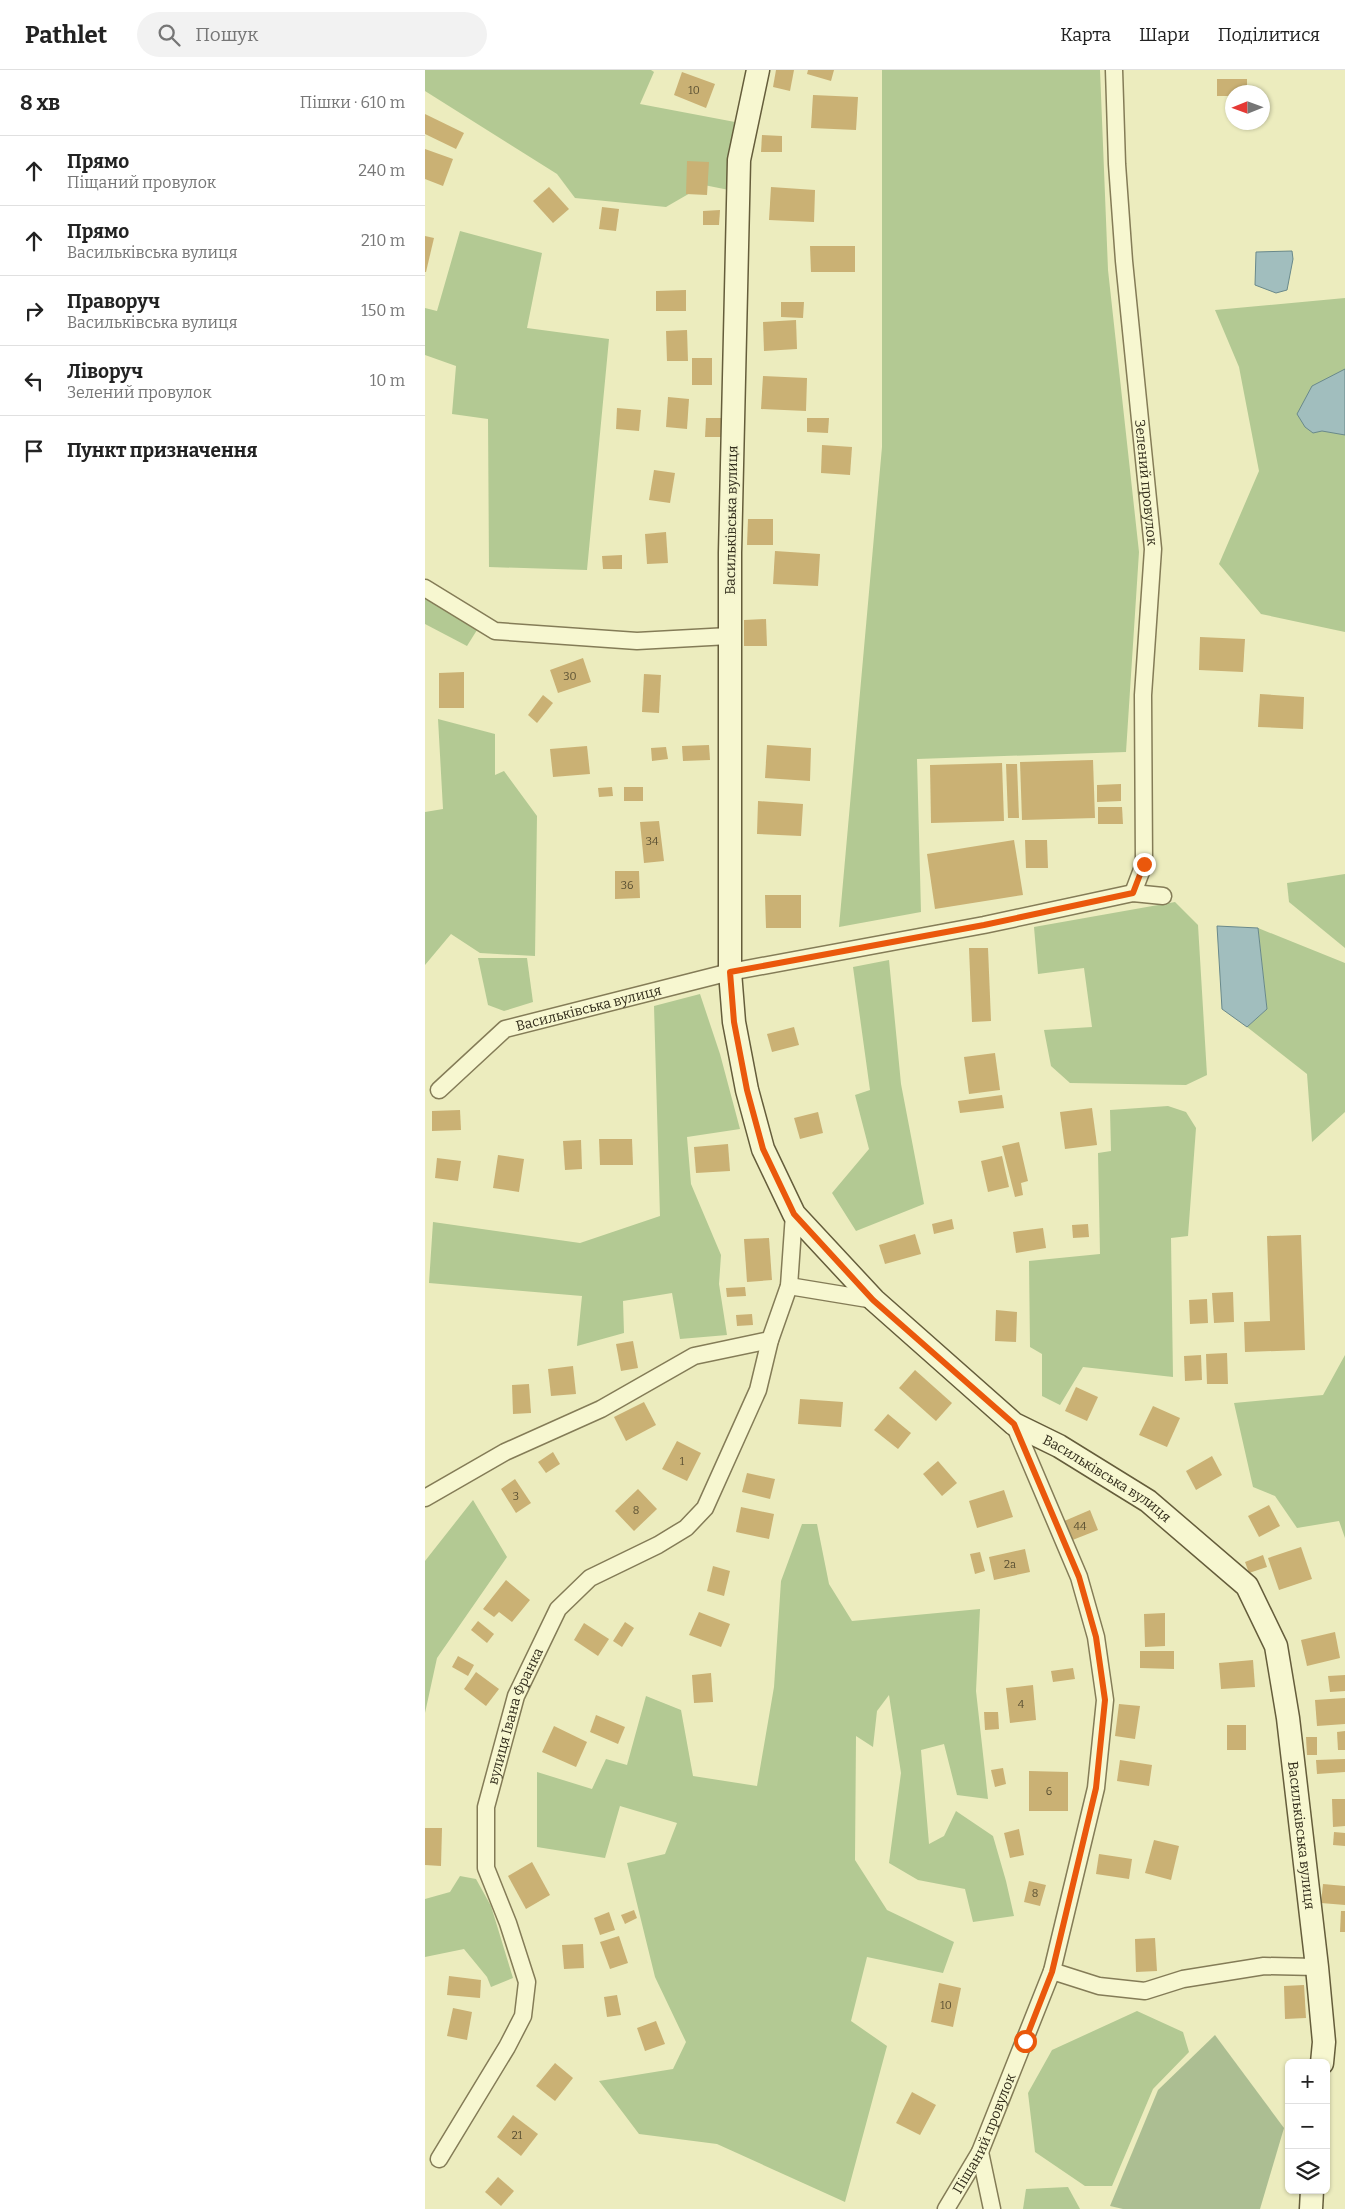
<!DOCTYPE html>
<html lang="uk">
<head>
<meta charset="utf-8">
<style>
  body { margin:0; font-family:Bitter,serif; background:#f2f2f2; color:#222 }
  .controls { position:absolute; right:15px; bottom:15px; display:grid; overflow:hidden; border-radius:8px; box-shadow:0 1px 4px #0004 }
  .controls button { width:45px; height:45px; display:grid; place-items:center; padding:0; border:0; border-bottom:1px solid #e0e0e0; background:#fff; color:#222; font:25px sans-serif }
  .compass { position:absolute; left:800px; top:15px; width:45px; height:45px; border-radius:50%; background:#fff; box-shadow:0 1px 4px #0004; rotate:269deg }
  .stop { position:absolute; width:15px; height:15px; margin:-11px; border:4px solid #ea580c; border-radius:50%; background:#fff }
  .stop.end { background:#ea580c; border-color:#fff; box-shadow:0 1px 5px #0008 }
  .list { margin:0; padding:0; list-style:none }
  h2 { display:flex; justify-content:space-between; align-items:center; height:65px; margin:0; padding:0 20px; font-size:21px }
  h2 small { font-size:16px; font-weight:400; color:#767676 }
  .list li { display:grid; grid-template-columns:32px 1fr auto; gap:15px; align-items:center; box-sizing:border-box; height:70px; padding:0 20px; border-top:1px solid #e0e0e0 }
  .list b { display:block; font-size:19px; white-space:nowrap }
  .list p { margin:0; font-size:16px; white-space:nowrap; color:#767676 }
  .list em { font-size:16px; font-style:normal; color:#767676 }
  .icon { flex:none; width:28px; height:28px; fill:none; stroke:currentColor; stroke-width:2; stroke-linecap:round; stroke-linejoin:round }
  .map { position:relative; flex:none; width:920px; height:2139px; overflow:hidden }
  header { display:flex; align-items:center; gap:30px; box-sizing:border-box; height:70px; padding:0 25px; background:#fff; border-bottom:1px solid #e0e0e0 }
  header strong { font-size:24px }
  nav { display:flex; gap:28px; margin-inline-start:auto; font-size:18px }
  .search { width:350px; height:45px; background:#f2f2f2; display:flex; align-items:center; gap:12px; box-sizing:border-box; padding:0 18px; border-radius:28px; color:#767676; font-size:19px }
  main { display:flex }
  aside { flex:1; background:#fff }
  .map>svg:first-child { display:block }
  .green { fill:#b3c993 }
  .cemetery { fill:#acbe92 }
  .water { fill:#a1bebe; stroke:#69898b }
  .building { fill:#cab174 }
  .lines { fill:none; stroke-linecap:round; stroke-linejoin:round }
  .street-casing { stroke:#847c57; stroke-width:19 }
  .secondary-casing { stroke:#655d3b; stroke-width:25 }
  .street { stroke:#f7f7d0; stroke-width:16 }
  .secondary { stroke:#f7f7d0; stroke-width:22 }
  .route { stroke:#ea580c; stroke-width:6 }
  .labels { text-anchor:middle; stroke-width:4; stroke-linejoin:round; paint-order:stroke }
  .number-label { font-size:11px; fill:#594f32 }
  .street-label { font-size:14px; fill:#332e1c; stroke:#f3f4cd }
</style>
</head>
<body>
<header>
<strong>Pathlet</strong>
<div class="search"><svg class="icon" aria-label="search" viewBox="0 0 24 24"><circle cx="10" cy="10" r="6"/><path d="M15 15l6 6"/></svg>Пошук</div>
<nav><a>Карта</a><a>Шари</a><a>Поділитися</a></nav>
</header>
<main>
<aside>
<h2>8 хв<small>Пішки · 610 m</small></h2>
<ul class="list">
<li><svg class="icon" aria-label="ahead" viewBox="0 0 24 24"><path d="M12 20V5M6 11l6-6 6 6"/></svg><div><b>Прямо</b><p>Піщаний провулок</p></div><em>240 m</em></li>
<li><svg class="icon" aria-label="ahead" viewBox="0 0 24 24"><path d="M12 20V5M6 11l6-6 6 6"/></svg><div><b>Прямо</b><p>Васильківська вулиця</p></div><em>210 m</em></li>
<li><svg class="icon" aria-label="right" viewBox="0 0 24 24"><path d="M7 20v-9h11M14 6l5 5-5 5"/></svg><div><b>Праворуч</b><p>Васильківська вулиця</p></div><em>150 m</em></li>
<li><svg class="icon" aria-label="left" viewBox="0 0 24 24"><path d="M17 20v-9H6M10 6l-5 5 5 5"/></svg><div><b>Ліворуч</b><p>Зелений провулок</p></div><em>10 m</em></li>
<li><svg class="icon" aria-label="arrive" viewBox="0 0 24 24"><path d="M6 21V4h12l-3 4 3 4H6"/></svg><div><b>Пункт призначення</b></div></li>
</ul>
</aside>
<div class="map">
<svg width="920" height="2139" viewBox="0 0 920 2139">
  <rect width="100%" height="100%" fill="#ececbe"/>
  <g class="green">
    <path d="M0,0h226l3,2 -14,32 95,18 -6,68 -25,-5 -38,22 -91,-9 -18,-24 -132,-83z"/>
    <path d="M457,0h218l8,200 31,282 -13,200 -209,7 4,153 -82,15 43,-480z"/>
    <path d="M35,161l82,22 -15,75 82,11 -22,231 -98,-3 -1,-148 -36,-5 4,-48 -31,-11v-47l12,3z"/>
    <path d="M920,228v334l-84,-18 -42,-50 40,-93 -20,-104 -24,-57z"/>
    <path d="M0,527l52,33 -10,16 -42,-22z"/>
    <path d="M13,649l57,15v41l9,-4 33,45 -2,140 -55,-3 -29,-19 -26,31v-153l18,-3z"/>
    <path d="M920,804v74l-56,-46 -2,-19z"/>
    <path d="M750,832l23,23 9,150 -21,10 -116,-2 -19,-17 -7,-36 48,-3 -8,-59 -46,6 -4,-47z"/>
    <path d="M833,858l87,35v149l-33,30 -5,-68 -60,-47 20,-18z"/>
    <path d="M53,888h49l6,44 -29,9 -16,-6z"/>
    <path d="M464,890l12,124 23,120 -68,27 -24,-38 37,-44 -14,-54 15,-5 -17,-123z"/>
    <path d="M275,924l20,60 20,75 -53,8 4,47 30,71 -2,29 8,51 -47,4 -8,-46 -49,8 1,32 -47,13 5,-50 -153,-13 4,-61 147,21 80,-27 -6,-210z"/>
    <path d="M743,1036l18,6 10,16 -8,108 -17,2 2,139 -90,-10 -23,38 -18,-9v-42l-12,-7 -1,-86 71,-7 -2,-101 13,-2 -1,-41z"/>
    <path d="M920,1285v183l-6,-17 -42,7 -22,-32 -22,-9 -19,-84 89,-8z"/>
    <path d="M48,1430l34,57 -70,101 -12,55v-152z"/>
    <path d="M377,1454h15l12,60 23,37 128,-12 -4,82 12,108 -31,-4 -13,-51 -23,6 8,94 15,-8 12,-25 37,25 13,45 8,35 -41,6 -8,-33 -47,-9 -29,-17 12,-90 -12,-78 -12,16 -4,36 -17,-11 -1,124 32,50 67,32 -11,31 -76,-16 -16,64 36,25 -42,156 -128,-58 -78,-10 -40,-53 74,-12 13,-27 -31,-65 -28,-114 38,-9 12,-31 -57,-17 -15,52 -68,-11v-75l55,17 14,-30 21,6 19,-69 35,14 12,66 64,10 17,-99 7,-106z"/>
    <path d="M35,1806l16,3 15,27 22,72 -22,9 -4,-10 -23,-28 -39,8v-58l25,-7z"/>
    <path d="M712,1941l46,21 6,20 -36,37 -41,97h-27l-50,-34 -7,-59 24,-43z"/>
    <path d="M643,2117l12,22h-57l3,-20z"/>
  </g>
  <path class="cemetery" d="M790,1965l69,93 -24,81h-137l-13,-3 48,-116z"/>
  <g class="water">
    <path d="M867,181l1,8 -6,31 -11,3 -21,-8 1,-33z"/>
    <path d="M920,299v66l-23,-4 -9,2 -8,-6 -8,-13 15,-28z"/>
    <path d="M792,856l41,2 9,81 -20,18 -25,-18z"/>
  </g>
  <g class="building">
    <path d="M351,0h18l-4,21 -17,-4z"/>
    <path d="M383,0h26l-3,11 -24,-7z"/>
    <path d="M257,2l33,12 -9,24 -32,-13z"/>
    <path d="M792,9h30v13h-14v4h-16z"/>
    <path d="M388,25l45,2 -2,33 -45,-2z"/>
    <path d="M0,44l39,19 -8,16 -31,-15z"/>
    <path d="M337,65l20,1v16h-21z"/>
    <path d="M0,79l28,10 -10,27 -18,-7z"/>
    <path d="M262,91l22,1 -2,33 -21,-1z"/>
    <path d="M124,117l20,22 -16,14 -20,-22z"/>
    <path d="M346,117l44,3 -1,32 -45,-2z"/>
    <path d="M177,137l17,2 -3,22 -17,-2z"/>
    <path d="M295,140l-1,15h-16v-14z"/>
    <path d="M0,166l9,2 -8,34h-1z"/>
    <path d="M385,176h45v26h-44z"/>
    <path d="M261,220v21h-30v-20z"/>
    <path d="M356,232h23l-1,16 -22,-1z"/>
    <path d="M371,250l1,29 -33,2 -1,-29z"/>
    <path d="M262,260l1,31h-21l-1,-30z"/>
    <rect x="267" y="288" width="20" height="27"/>
    <path d="M338,306l44,2 -1,33 -45,-2z"/>
    <path d="M243,327l21,2 -2,30 -21,-2z"/>
    <path d="M192,338l24,2 -2,21 -23,-2z"/>
    <path d="M281,348h20v19h-21z"/>
    <path d="M382,348h22l-1,15 -21,-1z"/>
    <path d="M397,375l30,2 -2,28 -29,-2z"/>
    <path d="M229,400l21,3 -5,30 -21,-3z"/>
    <path d="M323,449h25v26h-26z"/>
    <path d="M241,462l2,31 -21,1 -2,-30z"/>
    <path d="M350,481l45,3 -2,32 -45,-2z"/>
    <path d="M197,485v14h-19l-1,-13z"/>
    <path d="M341,549l1,27h-23v-26z"/>
    <path d="M775,567l45,2 -2,33 -44,-2z"/>
    <path d="M158,588l8,24 -33,11 -8,-23z"/>
    <path d="M39,602v36h-25v-35z"/>
    <path d="M219,604l17,1 -2,38 -17,-1z"/>
    <path d="M835,624l44,3 -1,32 -45,-2z"/>
    <path d="M118,625l10,8 -16,20 -9,-8z"/>
    <path d="M284,675l1,15 -27,1 -1,-15z"/>
    <path d="M342,675l44,3 -1,33 -45,-3z"/>
    <path d="M162,676l3,28 -37,3 -3,-28z"/>
    <path d="M241,677l2,12 -16,2 -1,-13z"/>
    <path d="M668,690l2,58 -73,2 -2,-58z"/>
    <path d="M577,693l2,58 -73,2 -1,-58z"/>
    <path d="M581,694h11l2,54h-11z"/>
    <path d="M696,714v17l-24,1v-17z"/>
    <path d="M187,717l1,9 -14,1 -1,-9z"/>
    <rect x="199" y="717" width="19" height="14"/>
    <path d="M333,731l45,3 -2,32 -44,-2z"/>
    <path d="M673,737h24l1,17h-25z"/>
    <path d="M234,751l5,40 -20,2 -4,-41z"/>
    <path d="M589,770l9,55 -88,14 -8,-55z"/>
    <path d="M600,770h22l1,28h-22z"/>
    <path d="M190,801h24l1,27 -25,1z"/>
    <path d="M340,825h36v33h-35z"/>
    <path d="M544,878h19l3,73 -19,1z"/>
    <path d="M369,957l5,18 -27,7 -5,-18z"/>
    <path d="M570,983l5,37 -31,4 -5,-37z"/>
    <path d="M577,1025l2,13 -44,5 -2,-12z"/>
    <path d="M667,1038l5,37 -32,4 -5,-37z"/>
    <path d="M35,1040l1,20 -29,1v-20z"/>
    <path d="M393,1042l5,21 -23,6 -6,-21z"/>
    <path d="M174,1069h33l1,26h-33z"/>
    <path d="M156,1070l1,29 -17,1 -2,-29z"/>
    <path d="M594,1072l9,39 -7,2 2,12 -8,2 -13,-51z"/>
    <path d="M303,1074l2,27 -34,2 -2,-26z"/>
    <path d="M73,1085l26,4 -5,33 -26,-4z"/>
    <path d="M577,1086l7,31 -21,5 -7,-31z"/>
    <path d="M12,1088l24,3 -3,20 -23,-3z"/>
    <path d="M527,1149l2,10 -20,5 -2,-10z"/>
    <path d="M663,1154l1,13 -16,1 -1,-13z"/>
    <path d="M618,1158l3,20 -30,5 -3,-21z"/>
    <path d="M490,1164l6,20 -36,10 -6,-19z"/>
    <path d="M876,1165l4,115 -60,2 -1,-30 26,-1 -3,-85z"/>
    <path d="M344,1168l3,42 -25,2 -3,-43z"/>
    <path d="M320,1217l1,9 -19,1 -1,-9z"/>
    <path d="M808,1222l1,30 -20,1 -2,-30z"/>
    <path d="M782,1229l1,24 -18,1 -1,-24z"/>
    <path d="M571,1240l21,2 -1,30 -21,-1z"/>
    <path d="M327,1244l1,11 -16,1 -1,-11z"/>
    <path d="M208,1271l5,27 -17,3 -5,-27z"/>
    <path d="M802,1283l1,31h-21l-1,-30z"/>
    <path d="M776,1285l1,25 -17,1 -1,-25z"/>
    <path d="M148,1296l3,28 -25,2 -3,-27z"/>
    <path d="M490,1300l37,33 -16,18 -37,-33z"/>
    <path d="M104,1314l2,29 -18,1 -1,-29z"/>
    <path d="M651,1317l22,10 -11,24 -22,-10z"/>
    <path d="M375,1329l43,3 -2,25 -43,-3z"/>
    <path d="M219,1332l12,23 -30,16 -12,-24z"/>
    <path d="M728,1336l27,12 -13,29 -28,-12z"/>
    <path d="M463,1344l23,19 -13,16 -24,-19z"/>
    <path d="M252,1371l24,12 -14,28 -25,-12z"/>
    <path d="M128,1382l7,12 -14,9 -8,-11z"/>
    <path d="M787,1386l10,19 -26,15 -10,-19z"/>
    <path d="M513,1391l19,22 -15,13 -19,-22z"/>
    <path d="M322,1403l28,6 -5,20 -28,-7z"/>
    <path d="M90,1409l16,24 -15,10 -15,-24z"/>
    <path d="M213,1419l19,20 -23,22 -19,-20z"/>
    <path d="M579,1420l9,27 -36,11 -8,-27z"/>
    <path d="M844,1435l11,21 -21,11 -11,-21z"/>
    <path d="M316,1437l33,7 -5,25 -33,-7z"/>
    <path d="M665,1440l8,20 -28,11 -8,-19z"/>
    <path d="M876,1477l11,32 -33,11 -11,-32z"/>
    <path d="M600,1479l5,23 -36,8 -5,-23z"/>
    <path d="M555,1482l5,19 -10,3 -5,-20z"/>
    <path d="M838,1485l4,12 -18,6 -4,-11z"/>
    <path d="M288,1496l17,5 -6,25 -17,-5z"/>
    <path d="M81,1510l24,20 -18,22 -13,-10 -5,5 -11,-8z"/>
    <path d="M274,1542l31,12 -9,23 -32,-12z"/>
    <path d="M740,1543v33l-20,1 -1,-33z"/>
    <path d="M53,1551l16,13 -7,9 -16,-13z"/>
    <path d="M200,1552l9,6 -12,19 -9,-6z"/>
    <path d="M159,1553l25,16 -11,17 -24,-16z"/>
    <path d="M910,1562l5,26 -33,8 -6,-26z"/>
    <path d="M715,1581h34v18l-34,-1z"/>
    <path d="M33,1586l16,9 -6,11 -16,-9z"/>
    <path d="M828,1590l2,27 -34,2 -2,-26z"/>
    <path d="M648,1598l2,11 -22,3 -2,-11z"/>
    <path d="M51,1602l23,17 -13,17 -22,-17z"/>
    <path d="M286,1603l2,29 -19,1 -2,-28z"/>
    <path d="M920,1605v16l-15,1 -2,-16z"/>
    <path d="M608,1615l3,35 -26,3 -4,-35z"/>
    <path d="M920,1628v26l-28,2 -2,-26z"/>
    <path d="M694,1634l21,2 -5,33 -20,-3z"/>
    <path d="M559,1642h14l1,17 -14,1z"/>
    <path d="M171,1645l29,12 -7,17 -28,-12z"/>
    <rect x="802" y="1655" width="19" height="25"/>
    <path d="M129,1656l33,16 -11,25 -34,-15z"/>
    <path d="M920,1661v19h-7l-1,-18z"/>
    <path d="M881,1667h11v18h-10z"/>
    <path d="M920,1689v13l-28,2 -1,-14z"/>
    <path d="M695,1690l32,5 -3,21 -32,-5z"/>
    <path d="M578,1698l3,16 -11,3 -4,-17z"/>
    <path d="M604,1701l39,1v39h-39z"/>
    <path d="M907,1729h13v27l-12,1z"/>
    <path d="M0,1758h17l-1,38 -16,-1z"/>
    <path d="M594,1759l5,26 -14,3 -6,-25z"/>
    <path d="M909,1762l11,1v13l-12,-1z"/>
    <path d="M729,1770l25,6 -8,34 -26,-7z"/>
    <path d="M674,1784l33,5 -3,20 -33,-5z"/>
    <path d="M107,1792l18,33 -24,14 -18,-33z"/>
    <path d="M604,1811l17,4 -6,21 -16,-4z"/>
    <path d="M898,1814l22,2v19l-24,-2z"/>
    <path d="M209,1840l3,8 -12,6 -4,-9z"/>
    <path d="M916,1841h4v21h-5z"/>
    <path d="M184,1842l6,18 -15,5 -6,-17z"/>
    <path d="M194,1866l9,27 -18,6 -10,-27z"/>
    <path d="M730,1868l2,33 -21,1 -1,-33z"/>
    <path d="M158,1874l1,24 -20,1 -2,-24z"/>
    <path d="M24,1906l32,4 -1,18 -33,-3z"/>
    <path d="M514,1913l22,5 -8,39 -22,-5z"/>
    <path d="M879,1915l2,33 -21,1 -1,-33z"/>
    <path d="M192,1925l4,20 -14,2 -3,-20z"/>
    <path d="M28,1938l19,4 -5,28 -20,-4z"/>
    <path d="M231,1951l9,23 -20,7 -8,-23z"/>
    <path d="M130,1993l18,15 -18,23 -19,-15z"/>
    <path d="M487,2022l24,13 -16,30 -24,-12z"/>
    <path d="M88,2045l25,19 -17,22 -24,-19z"/>
    <path d="M73,2107l16,14 -13,15 -16,-14z"/>
  </g>
  <g class="lines">
    <defs>
      <g id="street">
        <path id="s1" d="M689,0l3,94 7,97 29,288 -10,146 1,169 -11,29"/>
        <path d="M0,518l70,43 142,10 92,-5"/>
        <path id="s2" d="M14,1020l66,-61 225,-57 254,-47 149,-32 30,3"/>
        <path d="M364,1216l85,14"/>
        <path d="M0,1428l80,-46 96,-43 93,-53 76,-16"/>
        <path d="M627,1901l47,15 46,5 38,-12 81,-13 53,1"/>
        <path d="M555,2082l12,57"/>
        <path id="s3" d="M14,2089l68,-112 16,-31 4,-34 -19,-59 -22,-55v-61l30,-111 42,-87 32,-31 68,-33 28,-17 19,-20 53,-118 12,-50 19,-54 5,-72"/>
        <path id="s4" d="M521,2139l34,-57 72,-181 44,-183 9,-88 -9,-63 -17,-60 -65,-153"/>
      </g>
      <g id="secondary">
        <path id="s5" d="M333,0l-19,90 -9,393v419l4,50 13,68 16,59 31,65 80,86 140,124 45,22 89,55 99,85 29,60 12,72 29,249 7,75 -2,21"/>
        <path d="M886,2139l1,-19"/>
      </g>
    </defs>
    <use href="#street" class="street-casing"/>
    <use href="#secondary" class="secondary-casing"/>
    <use href="#street" class="street"/>
    <use href="#secondary" class="secondary"/>
  </g>
  <g class="lines">
    <path class="route" d="M600,1971l27,-69 44,-184 9,-88 -9,-63 -17,-60 -65,-153 -141,-124 -79,-86 -31,-65 -16,-59 -13,-68 -4,-50 254,-47 149,-32 11,-29"/>
  </g>
  <g class="labels">
    <g class="number-label">
      <text x="269" y="24">10</text>
      <text x="145" y="610">30</text>
      <text x="227" y="775">34</text>
      <text x="202" y="819">36</text>
      <text x="257" y="1395">1</text>
      <text x="91" y="1430">3</text>
      <text x="211" y="1444">8</text>
      <text x="655" y="1460">44</text>
      <text x="585" y="1498">2а</text>
      <text x="596" y="1638">4</text>
      <text x="624" y="1725">6</text>
      <text x="610" y="1827">8</text>
      <text x="521" y="1939">10</text>
      <text x="92" y="2069">21</text>
    </g>
    <g class="street-label">
      <text dy="5" stroke="none"><textPath href="#s1" startOffset="414">Зелений провулок</textPath></text>
      <text transform="translate(306 450) rotate(-89)" y="5">Васильківська вулиця</text>
      <text dy="5" stroke="none"><textPath href="#s2" startOffset="176">Васильківська вулиця</textPath></text>
      <text dy="5" stroke="none"><textPath href="#s5" startOffset="1569">Васильківська вулиця</textPath></text>
      <text dy="5" stroke="none"><textPath href="#s3" startOffset="478">вулиця Івана Франка</textPath></text>
      <text dy="5" stroke="none"><textPath href="#s5" startOffset="2004">Васильківська вулиця</textPath></text>
      <text dy="5" stroke="none"><textPath href="#s4" startOffset="85">Піщаний провулок</textPath></text>
    </g>
  </g>
</svg>
<div class="controls">
<button>+</button>
<button>−</button>
<button><svg class="icon" aria-label="layers" viewBox="0 0 24 24"><path d="M12 4l9 5-9 5-9-5zM3 14l9 5 9-5"/></svg></button>
</div>
<svg class="compass" viewBox="-18 -18 36 36"><path d="M0-13l5 13h-10z" fill="#e53935"/><path d="M0 13l5-13h-10z" fill="#767676"/></svg>
<div class="stop" style="left:600px;top:1971px"></div>
<div class="stop end" style="left:719px;top:794px"></div>
</div>
</main>
</body>
</html>
